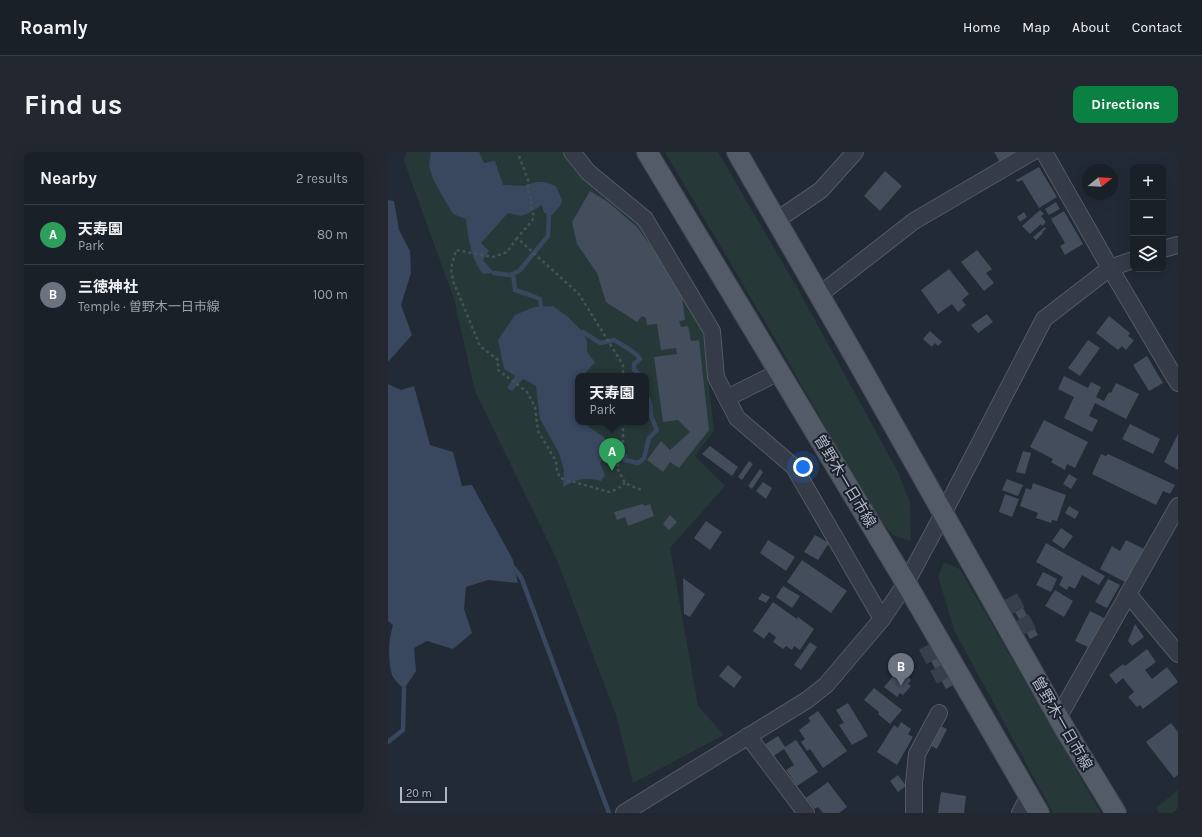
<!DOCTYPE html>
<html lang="en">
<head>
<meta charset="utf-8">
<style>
  body { margin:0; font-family:Karla,"Noto Sans JP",sans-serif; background:#232830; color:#f1f3f6 }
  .controls { position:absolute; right:12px; top:12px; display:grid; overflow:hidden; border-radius:8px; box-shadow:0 4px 16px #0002 }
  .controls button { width:36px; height:36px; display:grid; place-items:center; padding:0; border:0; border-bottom:1px solid #383e45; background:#1a2028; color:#f1f3f6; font:20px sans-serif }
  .compass { position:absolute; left:694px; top:12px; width:36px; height:36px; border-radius:50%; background:#1a2028; box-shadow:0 4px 16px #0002; rotate:72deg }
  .scale { position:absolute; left:12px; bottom:10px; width:47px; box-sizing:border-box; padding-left:4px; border:2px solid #b0b7c3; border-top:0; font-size:11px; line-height:14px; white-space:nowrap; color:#b0b7c3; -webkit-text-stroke:3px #1b212b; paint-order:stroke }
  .you { position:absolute; left:415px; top:315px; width:14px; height:14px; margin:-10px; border:3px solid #fff; border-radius:50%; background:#1a73e8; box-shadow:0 0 0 6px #1a73e833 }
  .badge { display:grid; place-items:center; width:26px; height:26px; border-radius:50%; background:#0b8043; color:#fff; font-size:13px; font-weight:700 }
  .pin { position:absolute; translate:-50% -33px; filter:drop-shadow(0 1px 2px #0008) }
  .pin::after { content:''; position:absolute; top:21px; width:14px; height:12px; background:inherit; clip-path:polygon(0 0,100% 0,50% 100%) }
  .popup { position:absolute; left:187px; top:221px; width:74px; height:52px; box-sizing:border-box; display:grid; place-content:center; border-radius:8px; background:#1a2028; filter:drop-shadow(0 1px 3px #0005); font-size:13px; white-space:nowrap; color:#9fa3a8 }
  .popup b { font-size:15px; color:#f1f3f6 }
  .popup::after { content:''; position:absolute; left:50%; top:100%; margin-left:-8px; border:8px solid transparent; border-top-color:#1a2028 }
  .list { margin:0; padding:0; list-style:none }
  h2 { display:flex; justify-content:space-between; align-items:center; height:52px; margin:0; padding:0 16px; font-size:17px }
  h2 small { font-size:13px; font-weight:400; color:#9fa3a8 }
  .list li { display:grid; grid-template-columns:26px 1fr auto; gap:12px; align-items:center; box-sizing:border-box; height:60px; padding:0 16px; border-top:1px solid #383e45 }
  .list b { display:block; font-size:15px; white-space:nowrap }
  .list p { margin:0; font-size:13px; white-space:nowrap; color:#9fa3a8 }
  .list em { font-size:13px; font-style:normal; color:#9fa3a8 }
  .icon { flex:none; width:22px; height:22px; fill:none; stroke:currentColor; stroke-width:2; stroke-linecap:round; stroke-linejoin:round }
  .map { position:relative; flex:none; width:790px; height:661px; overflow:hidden; border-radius:8px }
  header { display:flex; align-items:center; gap:24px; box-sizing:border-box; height:56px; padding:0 20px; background:#1a2028; border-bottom:1px solid #383e45 }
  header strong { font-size:19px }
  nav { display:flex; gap:22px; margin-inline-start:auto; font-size:14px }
  .intro { display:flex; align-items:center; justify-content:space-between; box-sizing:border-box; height:96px; padding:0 24px }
  h1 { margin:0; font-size:28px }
  .button { padding:10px 18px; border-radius:8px; background:#0b8043; color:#fff; font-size:14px; font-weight:700 }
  main { display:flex; gap:24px; padding:0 24px }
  aside { flex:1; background:#1a2028; border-radius:8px; box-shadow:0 4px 16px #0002 }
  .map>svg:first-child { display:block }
  .green { fill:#273839; fill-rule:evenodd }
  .water { fill:#39475f }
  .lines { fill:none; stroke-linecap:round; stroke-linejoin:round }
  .stream { stroke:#39475f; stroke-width:4.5 }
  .building { fill:#434d5b }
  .minor-tunnel { stroke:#373f4b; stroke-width:16; stroke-dasharray:16 8; stroke-linecap:butt }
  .minor-casing { stroke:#535a64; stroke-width:18 }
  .major-casing { stroke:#3f4550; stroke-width:22 }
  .path { stroke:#445357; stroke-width:2.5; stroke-dasharray:3 3; stroke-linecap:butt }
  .minor { stroke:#353c47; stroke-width:16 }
  .major { stroke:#535b67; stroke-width:20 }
  .labels { text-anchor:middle; stroke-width:4; stroke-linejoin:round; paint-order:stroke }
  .street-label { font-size:15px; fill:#b0b7c3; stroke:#1b212b }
</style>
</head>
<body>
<header>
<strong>Roamly</strong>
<nav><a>Home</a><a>Map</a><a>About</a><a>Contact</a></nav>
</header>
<div class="intro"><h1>Find us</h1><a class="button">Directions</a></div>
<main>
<aside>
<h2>Nearby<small>2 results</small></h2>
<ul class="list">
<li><span class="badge" style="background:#2e9e5b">A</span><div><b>天寿園</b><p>Park</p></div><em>80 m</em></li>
<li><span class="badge" style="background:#6b7280">B</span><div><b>三徳神社</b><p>Temple · 曽野木一日市線</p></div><em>100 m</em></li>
</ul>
</aside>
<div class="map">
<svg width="790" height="661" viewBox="0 0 790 661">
  <rect width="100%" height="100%" fill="#222a36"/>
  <g class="green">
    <path d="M18,0h156l28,32 50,39 62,101 12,107 -19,25 30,30 -55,62 28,158 26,29 -91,48 -17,-68 -59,-155 -82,-169 -21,-92 -50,-138zM190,224h68v46h-68z"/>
    <path d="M277,0h53l80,137 100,183 12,31 1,38 -16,-5 -17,-17 -101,-177z"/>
    <path d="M556,410l16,7 141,244h-48l-99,-183 -16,-54z"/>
    <path d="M790,638v23h-19l-3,-5z"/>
  </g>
  <g class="water">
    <path d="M43,0h48l5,11 11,-2 8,24 21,1 12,-4h8l12,4 6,14 -2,6 -8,9 -8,-2 -2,-8 -13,8 -8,3 -13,-3 -27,30 8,8 -6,9 11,13 -11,1c-12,-14 -15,-37 -17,-55l-13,-5 -13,-22 -7,-13 -4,-13z"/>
    <path d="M0,48l6,1 5,29 11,21 1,22 -10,32 11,30 -24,27z"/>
    <path d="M165,154l15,11 15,15 4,9v11l8,10 -12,14h-5v46h7l4,5 16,11 6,12 17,5 -3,5 -19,-6 -6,9 5,12 -4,6c-17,-4 -23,-2 -38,6l1,-17 -5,-17 -19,-34 -4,-33 -13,-7 -11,12 -5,-3 8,-12 -11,-7 -6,-29 17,-25 19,-8z"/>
    <path d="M0,232l13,6 13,-4 16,59 23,7 9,34 10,-1 41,75 5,23 -30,-3 -22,7 -2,22 8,24 -19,16 -26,-8 -13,7 2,23 -12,18c-4,-4 -10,-9 -12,-14 -4,-15 -4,-34 1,-50l-5,-4z"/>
  </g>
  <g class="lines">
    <g class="stream">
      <path d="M106,121l16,2 9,-4 29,-35 1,-22"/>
      <path d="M125,122l2,16 15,5 10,4 1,8"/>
      <path d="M195,180l17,11 14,-3c9,6 20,10 26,19l-6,5v6l5,4 -1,2"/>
      <path d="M237,308l13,3 6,-5 5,-20 8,-8 -6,-14 -1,-12 -4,-10"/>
      <path d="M124,414l9,11 88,236"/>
      <path d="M0,590l15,-12 1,-41"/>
    </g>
  </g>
  <g class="building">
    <path d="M606,0h26l-19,12z"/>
    <path d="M651,15l18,30 -18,11 -17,-28 -4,2 -2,-2z"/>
    <path d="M497,19l17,15 -22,25 -16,-15z"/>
    <path d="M202,39l18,11 29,25 44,62 4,31 -6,1 2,6 7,-1 3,15 8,-1 10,90 -30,38 -9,-6 -7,10 -16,-12 14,-19 9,9 20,-18 -12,-12 -15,2 -9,-65 23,-3 -1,-6 -15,2 -4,-26 -10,1 -1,-7 -4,-2 -5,6 -31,-20 -9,-29 -20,-29 -5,-22z"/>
    <path d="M668,50l4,7 -11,6 -4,-6z"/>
    <path d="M652,58l4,4 -3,2 5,6 -4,4 -1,-2 -11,10 -8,-8z"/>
    <path d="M676,59l19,33 -18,11 -5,-9 5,-3 -14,-24z"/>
    <path d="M636,60l3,5 -7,5 -3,-5z"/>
    <path d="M657,75l1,2 -4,3 1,1 -7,7 -3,-3z"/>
    <path d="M589,98l15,19 -6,4 8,10 -10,8 -23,-29z"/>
    <path d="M561,117l20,25 -7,6 4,5 -8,7 -6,-8 -14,10 -17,-24z"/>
    <path d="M599,162l6,8 -15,11 -7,-8z"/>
    <path d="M721,164l21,17 -2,3 6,4 -8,10 -4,-4 -4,4 -22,-17z"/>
    <path d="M542,179l12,11 -4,4 -3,-3 -3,4 -9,-8z"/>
    <path d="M700,188l12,8 -20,28 -12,-8z"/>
    <path d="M759,204l16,27 -14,8 -16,-26z"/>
    <path d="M676,224l24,12 3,-6 10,5 -5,10 8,4 5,-9 2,1 5,-10 23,11 -13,25 -31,-16 -6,13 9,4 -6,12 -28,-14 10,-21 -16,-8z"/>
    <path d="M656,268l44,22 -13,26 -8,-4 -2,6 -14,-8 2,-3 -23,-12z"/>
    <path d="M742,272l30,15 -7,15 -31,-15z"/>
    <path d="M790,282v36l-14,-8z"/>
    <path d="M322,294l28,21 -6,9 -30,-22z"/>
    <path d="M635,299l8,2 -6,21 -9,-2z"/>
    <path d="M713,302l5,2 2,-2 67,31 -5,9 -7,-3 -7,14 -64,-31z"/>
    <path d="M361,309l4,3 -11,16 -4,-3z"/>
    <path d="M372,317l3,3 -11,17 -4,-3z"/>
    <path d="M681,322l8,5 -6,10 -8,-5z"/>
    <path d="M619,327l16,6 -5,11 -16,-6z"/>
    <path d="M375,330l9,6 -6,11 -10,-8z"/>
    <path d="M645,331l33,12 -9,26 -5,-1 -1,3 -15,-5 2,-5 -18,-7 6,-18 5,2z"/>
    <path d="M617,342l14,5 -7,18 -13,-5z"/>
    <path d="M255,352l1,2 6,-2 4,12 -26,10 -3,-9 -8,3 -3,-8z"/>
    <path d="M681,354l10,6 -4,7 -10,-6z"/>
    <path d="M282,363l7,7 -8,8 -6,-6z"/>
    <path d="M318,369l16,11 -12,18 -16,-12z"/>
    <path d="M673,376l12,8 -9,13 -12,-8z"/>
    <path d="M427,383l14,8 -11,17 -14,-8z"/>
    <path d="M380,388l27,17 -9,14 -26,-18z"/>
    <path d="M738,388l18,9 -17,34 -27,-14 12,-23 8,5z"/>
    <path d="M658,391l59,33 -6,9 -17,-10 -7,14 -6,-3 -2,4 -8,-5 4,-8 -27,-15z"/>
    <path d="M414,408l45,31 -16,22 -44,-31z"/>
    <path d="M655,420l14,7 -6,13 -15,-7z"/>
    <path d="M295,426l22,16 -15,23 -6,-3z"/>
    <path d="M720,427l12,6 -13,23 -12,-6z"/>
    <path d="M395,434l17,10 -8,12 -16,-11z"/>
    <path d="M667,438l18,11 -9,16 -19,-11z"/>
    <path d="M374,441l8,4 -4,6 -8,-4z"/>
    <path d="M630,447l20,36 -8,4 -20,-36z"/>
    <path d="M385,450l24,17 1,-2 16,12 -14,21 -6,-4 -2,4 -6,-4 -3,3 -10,-7 3,-5 -7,-5 -5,7 -11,-8z"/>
    <path d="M702,459l14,7 -14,30 -15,-7z"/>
    <path d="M747,472l9,13 -12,9 -4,-5z"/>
    <path d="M422,490l7,5 -16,23 -7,-5z"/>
    <path d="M544,494l21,39 -7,4 -21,-39z"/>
    <path d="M759,497l9,13 -11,8 7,9 15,-12 11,15 -35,27 -3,-4 -3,2 -9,-10 6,-5 -11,-14 -7,6 -7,-9 14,-11 2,2z"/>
    <path d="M340,513l14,12 -8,11 -15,-12z"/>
    <path d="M511,517l12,11 -3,4 3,2 -8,9 -3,-2 -3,4 -13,-10z"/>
    <path d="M486,536l28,22 -12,14 -12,-10 1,-2 -15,-12z"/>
    <path d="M460,551l20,33 -16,9 -13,-20 5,-2 -8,-13z"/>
    <path d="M430,559l29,40 -24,17 -13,-19 -3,2 -6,-9 4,-3 -6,-9 12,-9 -3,-3z"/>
    <path d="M513,570l10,7 -3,5 5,3 -16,28 -20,-13 17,-27 4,3z"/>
    <path d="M783,571l7,9v43l-4,3 -28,-36z"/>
    <path d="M548,572l11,5 -10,20 -11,-6z"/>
    <path d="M390,584l7,11 11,-7 22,32 -21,14 -11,-16 8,-5 -10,-16 -12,8 -8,-12z"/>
    <path d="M510,623l8,11 -8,6 -8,-11z"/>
    <path d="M440,630l19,25 -8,6h-16l-5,-6 -3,2 -9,-11z"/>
    <path d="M553,640l25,4 -2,17h-26z"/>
  </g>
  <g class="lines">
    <g class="minor-tunnel">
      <path d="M622,445l19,35"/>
      <path d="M538,494l18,34"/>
    </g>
    <defs>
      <g id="minor">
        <path d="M184,0l16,20 57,47 67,112 4,46 21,41 57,49 88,152"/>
        <path d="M656,0l66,116 68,115"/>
        <path d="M389,68l44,-30 34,-38"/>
        <path d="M775,97l15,-4"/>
        <path d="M431,143l95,-74 118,-69"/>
        <path d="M339,246l52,-26"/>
        <path d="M740,442l50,60"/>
        <path d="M670,566l120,-212"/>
        <path d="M360,584l58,77"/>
        <path d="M236,661l183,-113 19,-15 56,-66 24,-36 37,-69 101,-195 66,-51 23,-8"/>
        <path d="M526,661v-30l3,-29 22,-41"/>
        <path d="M632,661l9,-17"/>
      </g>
      <g id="major">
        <path d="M259,0l259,431 133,230"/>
        <path d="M349,0l118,205 211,374 50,82"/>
      </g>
    </defs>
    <use href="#minor" class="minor-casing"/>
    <use href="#major" class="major-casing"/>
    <g class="path">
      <path d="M131,4l9,24v12l4,9 -2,5 4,10 -2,5 -15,17 62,56 44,71v11"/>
      <path d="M129,86l-10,14 -14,5 -37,-7 -5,18 2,13 27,65 18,14v10l29,22 8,15 3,24 18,30 1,9 3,8 49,14 8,-3 8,-6"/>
      <path d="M235,270v24l-6,22 8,15 16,7"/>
    </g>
    <use href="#minor" class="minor"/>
    <use href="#major" class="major"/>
  </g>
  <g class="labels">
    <g class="street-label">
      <text transform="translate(457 329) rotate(59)" y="5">曽野木一日市線</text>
      <text transform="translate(674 571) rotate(60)" y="5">曽野木一日市線</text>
    </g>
  </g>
</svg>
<div class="controls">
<button>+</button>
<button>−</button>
<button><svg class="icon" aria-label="layers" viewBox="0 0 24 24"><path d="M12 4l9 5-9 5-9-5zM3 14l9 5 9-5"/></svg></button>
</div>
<svg class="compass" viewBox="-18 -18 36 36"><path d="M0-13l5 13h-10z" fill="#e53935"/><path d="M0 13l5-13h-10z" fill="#9fa3a8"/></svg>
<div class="scale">20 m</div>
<div class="you"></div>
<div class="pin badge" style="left:224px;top:319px;background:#2e9e5b">A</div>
<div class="popup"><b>天寿園</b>Park</div>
<div class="pin badge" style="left:513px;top:534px;background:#6b7280">B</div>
</div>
</main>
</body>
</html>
